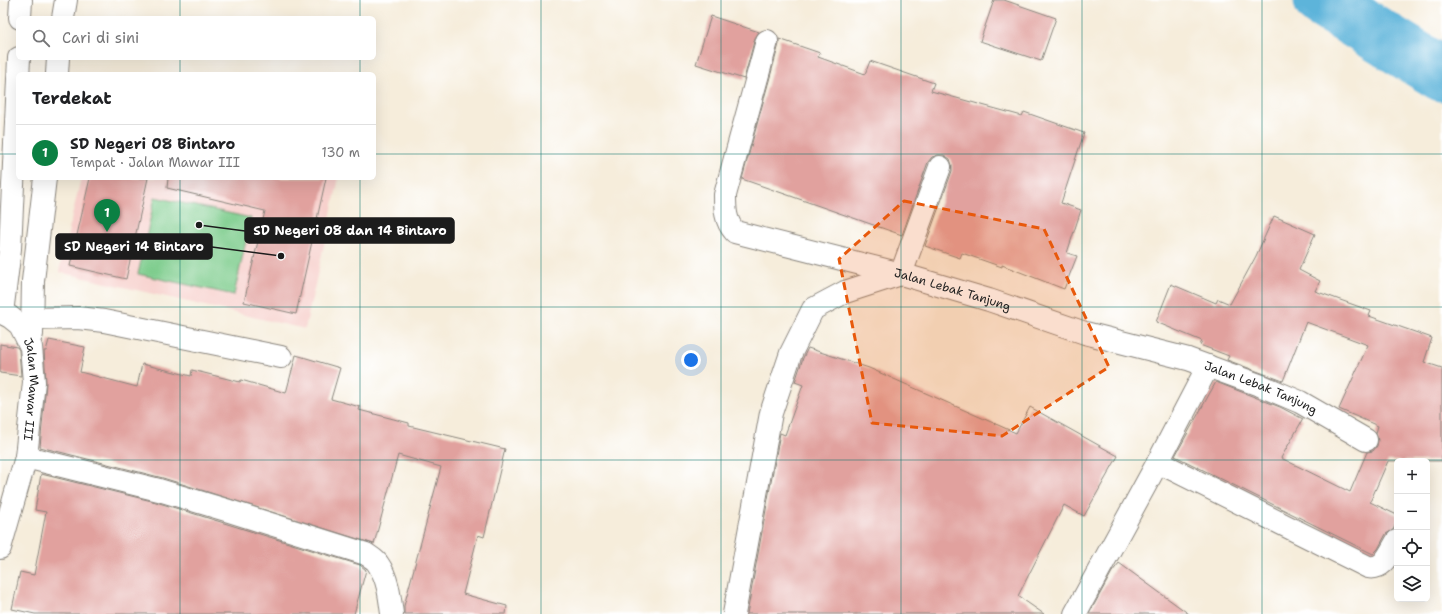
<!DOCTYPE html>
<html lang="id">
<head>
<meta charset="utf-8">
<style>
  body { margin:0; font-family:"Shantell Sans",sans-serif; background:#f6f6f6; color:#202124 }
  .controls { position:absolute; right:12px; bottom:12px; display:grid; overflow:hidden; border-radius:6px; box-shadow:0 4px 16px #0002 }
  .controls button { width:36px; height:36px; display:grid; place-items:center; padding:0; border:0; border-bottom:1px solid #e0e0e0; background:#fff; color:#202124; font:20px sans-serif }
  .you { position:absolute; left:691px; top:360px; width:14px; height:14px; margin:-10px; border:3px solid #fff; border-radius:50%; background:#1a73e8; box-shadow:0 0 0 6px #1a73e833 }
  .badge { display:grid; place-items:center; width:26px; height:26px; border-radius:50%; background:#0b8043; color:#fff; font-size:13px; font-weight:700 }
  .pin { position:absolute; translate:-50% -33px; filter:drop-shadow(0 1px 2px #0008) }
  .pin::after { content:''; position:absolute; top:21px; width:14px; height:12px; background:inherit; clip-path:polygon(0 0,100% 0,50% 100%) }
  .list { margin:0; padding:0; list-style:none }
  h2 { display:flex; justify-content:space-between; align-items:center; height:52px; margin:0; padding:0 16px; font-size:17px }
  h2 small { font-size:13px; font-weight:400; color:#757577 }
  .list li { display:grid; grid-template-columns:26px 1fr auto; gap:12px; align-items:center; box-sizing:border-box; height:56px; padding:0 16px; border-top:1px solid #e0e0e0 }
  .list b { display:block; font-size:15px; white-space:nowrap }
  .list p { margin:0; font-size:13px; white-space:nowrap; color:#757577 }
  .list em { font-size:13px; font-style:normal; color:#757577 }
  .icon { flex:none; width:22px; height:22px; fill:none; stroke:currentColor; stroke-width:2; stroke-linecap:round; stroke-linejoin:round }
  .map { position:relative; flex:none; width:1442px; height:614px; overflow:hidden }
  .search { position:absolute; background:#fff; box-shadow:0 4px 16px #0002; left:16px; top:16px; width:360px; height:44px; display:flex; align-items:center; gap:10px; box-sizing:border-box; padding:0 14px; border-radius:6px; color:#757577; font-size:15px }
  .panel { position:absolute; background:#fff; box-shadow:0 4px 16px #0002; left:16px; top:72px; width:360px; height:108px; border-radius:6px }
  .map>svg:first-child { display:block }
  .built { fill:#f7d0cc }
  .green { fill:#7dcc8c; stroke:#4c7454 }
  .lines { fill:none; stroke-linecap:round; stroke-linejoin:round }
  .river { stroke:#5db4da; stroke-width:55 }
  .building { fill:#e1a19e }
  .minor-casing { stroke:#89847c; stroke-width:24 }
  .minor { stroke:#fff; stroke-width:22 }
  .marked { fill:#e8590c; fill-opacity:0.2; stroke:#e8590c; stroke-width:3; stroke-dasharray:8 5; stroke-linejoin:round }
  .grid { fill:none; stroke:#0f766e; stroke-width:1; stroke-opacity:0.55 }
  .labels { text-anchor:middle; stroke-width:3.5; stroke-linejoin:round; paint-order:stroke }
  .street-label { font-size:12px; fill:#1c1c1c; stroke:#fff }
  .leader { fill:none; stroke:#1c1c1c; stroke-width:1.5 }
  .callout-dot { fill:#1c1c1c; stroke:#fff; stroke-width:1.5 }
  .callout { fill:#1c1c1c; stroke:#1c1c1c; stroke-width:1.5 }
  .callout-label { font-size:13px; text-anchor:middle; font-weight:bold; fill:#fff }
</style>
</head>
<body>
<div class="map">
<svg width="1442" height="614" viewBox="0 0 1442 614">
  <rect width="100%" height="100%" fill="#fff"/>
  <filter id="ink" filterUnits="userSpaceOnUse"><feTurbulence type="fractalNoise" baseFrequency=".025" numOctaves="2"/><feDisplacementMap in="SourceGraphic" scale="8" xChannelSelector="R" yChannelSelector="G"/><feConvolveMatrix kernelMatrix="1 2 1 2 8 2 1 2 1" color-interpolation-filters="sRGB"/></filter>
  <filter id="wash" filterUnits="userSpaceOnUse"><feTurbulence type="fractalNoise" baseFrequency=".012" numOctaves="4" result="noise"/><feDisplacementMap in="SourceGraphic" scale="16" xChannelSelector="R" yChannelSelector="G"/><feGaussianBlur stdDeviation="0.9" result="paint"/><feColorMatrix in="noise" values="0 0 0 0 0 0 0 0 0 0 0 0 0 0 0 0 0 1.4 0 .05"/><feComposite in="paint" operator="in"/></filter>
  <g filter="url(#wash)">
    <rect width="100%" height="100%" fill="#f6eddb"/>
    <path class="built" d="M81,178h258l-34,151 -246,-57z"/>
    <path class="green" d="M155,197l96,21 -17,77 -96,-21z"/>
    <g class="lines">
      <path class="river" d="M1321,0l121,74"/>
    </g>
    <g id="blocks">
      <g class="building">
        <path d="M994,0h10l52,18 -15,43 -61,-20z"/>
        <path d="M711,16l48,16 -4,6 -11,41 -48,-15z"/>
        <path d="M779,39l41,14 -2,4 47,17 5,-13 64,22 -3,8 91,25 2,-4 60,21 -23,70 20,7 -14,43 10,3 -13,33 -62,-24v2l-40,-14 -2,5 -35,-12 27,-75v-6l-2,-6 -6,-4h-6l-6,2 -4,5 -26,73 -160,-56 37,-135z"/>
        <path d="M90,178h58l-22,101 -56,-13z"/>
        <path d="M168,178h158l-30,136 -52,-12 21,-91 -98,-23z"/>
        <path d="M1274,216l41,18 -16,36 21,11 -5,10 56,20 -2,5 63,22 -8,24 18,6v93h-54l-18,41 27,13v6l-4,9 -7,4 -8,15 -5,5 -198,-98 41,-74 64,25 23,12 -22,39 69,34 17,-40 6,-1 4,-5 1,-6 -2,-7 2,-7 -39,-17 29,-64 -62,-23 -23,59 -56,-21 2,-4 -29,-11 2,-4 -46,-19 15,-38 45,19 2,-4 12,5 26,-48z"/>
        <path d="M49,340l36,7 -5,25 57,15 5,-23 49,12 1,-6 48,12 1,-2 45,13 10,-38 44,13 -9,31 29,8 -1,3 50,13v3l96,23 -21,88 -6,-2 -15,59 44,12 -1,8h-102v-8l37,-139 -43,-12 -24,89 -211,-66 -123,-31 6,-64 -2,-32h2z"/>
        <path d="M0,344l17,3 2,3 2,26 -21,-3z"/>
        <path d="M808,348l61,20 147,65 14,-26 88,49 -34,60 -20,-11 -46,91 26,18h-297l33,-181 5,2 18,-50 -8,-3 8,-24z"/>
        <path d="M41,474l115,28 204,63 6,5 -12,44h-319l-23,-5 8,-37 14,3 12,-63 -11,-2z"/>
        <path d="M1119,563l70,51h-100l23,-42z"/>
      </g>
    </g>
  </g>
  <g filter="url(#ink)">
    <use href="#blocks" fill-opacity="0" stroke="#89847c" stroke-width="1"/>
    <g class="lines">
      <defs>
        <g id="minor">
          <path d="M20,18l1,-18"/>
          <path d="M63,18l3,-18"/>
          <path id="s1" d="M767,41l-42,154c0,14 0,26 10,37l166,42 88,26 96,33 103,26 74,27 38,16 66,38"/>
          <path d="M57,74l1,-16"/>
          <path d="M901,274l39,-107"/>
          <path id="s2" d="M0,312l10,5 10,8 11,22 3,35 -8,75 -26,91"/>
          <path d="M2,313l8,-64 9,-191"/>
          <path d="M32,319l46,-1 26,3 177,36"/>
          <path d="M32,334l1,-53 12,-103"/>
          <path d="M26,457l133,33 67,20 140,44c4,3 10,6 12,10 10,14 12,34 14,50"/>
          <path d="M1158,462l50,-96"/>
          <path d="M734,614l37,-201 20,-60 22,-44 32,-17 56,-18"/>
          <path d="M1075,614l83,-152 210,105c16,3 21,-13 29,-26"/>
        </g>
      </defs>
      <use href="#minor" class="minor-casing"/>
      <use href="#minor" class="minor"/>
    </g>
  </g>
  <path class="marked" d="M904,201l140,28 65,138 -107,69 -130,-13 -33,-164z"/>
  <path class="grid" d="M180,0v18M360,0v18M541,0v614M721,0v614M901,0v614M1082,0v614M1262,0v614M180,58v16M360,58v16M0,154h18M374,154h1068M180,178v436M360,178v436M0,307h1442M0,460h1442"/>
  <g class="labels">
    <g class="street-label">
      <text dy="4" stroke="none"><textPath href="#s1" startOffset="424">Jalan Lebak Tanjung</textPath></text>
      <text dy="4" stroke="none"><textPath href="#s1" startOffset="748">Jalan Lebak Tanjung</textPath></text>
      <text dy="4" stroke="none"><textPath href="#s2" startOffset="91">Jalan Mawar III</textPath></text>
    </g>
  </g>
  <path class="leader" d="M199 225L245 231M281 256L212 247"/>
  <g class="callout-dot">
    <circle cx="199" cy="225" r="4"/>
    <circle cx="281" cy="256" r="4"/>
  </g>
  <g class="callout">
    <rect x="245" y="218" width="209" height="25" rx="4"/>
    <rect x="56" y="234" width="156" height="25" rx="4"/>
  </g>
  <g class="callout-label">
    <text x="350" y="235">SD Negeri 08 dan 14 Bintaro</text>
    <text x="134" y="251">SD Negeri 14 Bintaro</text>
  </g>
</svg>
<div class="controls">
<button>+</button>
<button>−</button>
<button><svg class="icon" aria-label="locate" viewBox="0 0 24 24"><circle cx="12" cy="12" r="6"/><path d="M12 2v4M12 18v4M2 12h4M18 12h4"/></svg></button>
<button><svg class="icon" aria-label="layers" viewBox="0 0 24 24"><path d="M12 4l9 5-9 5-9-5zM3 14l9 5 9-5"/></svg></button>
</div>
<div class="you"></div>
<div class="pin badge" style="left:107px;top:232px">1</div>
<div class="search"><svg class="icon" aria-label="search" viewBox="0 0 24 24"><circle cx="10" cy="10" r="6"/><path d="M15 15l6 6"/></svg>Cari di sini</div>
<section class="panel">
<h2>Terdekat<small></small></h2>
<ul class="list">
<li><span class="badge">1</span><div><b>SD Negeri 08 Bintaro</b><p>Tempat · Jalan Mawar III</p></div><em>130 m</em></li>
</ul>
</section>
</div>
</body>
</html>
